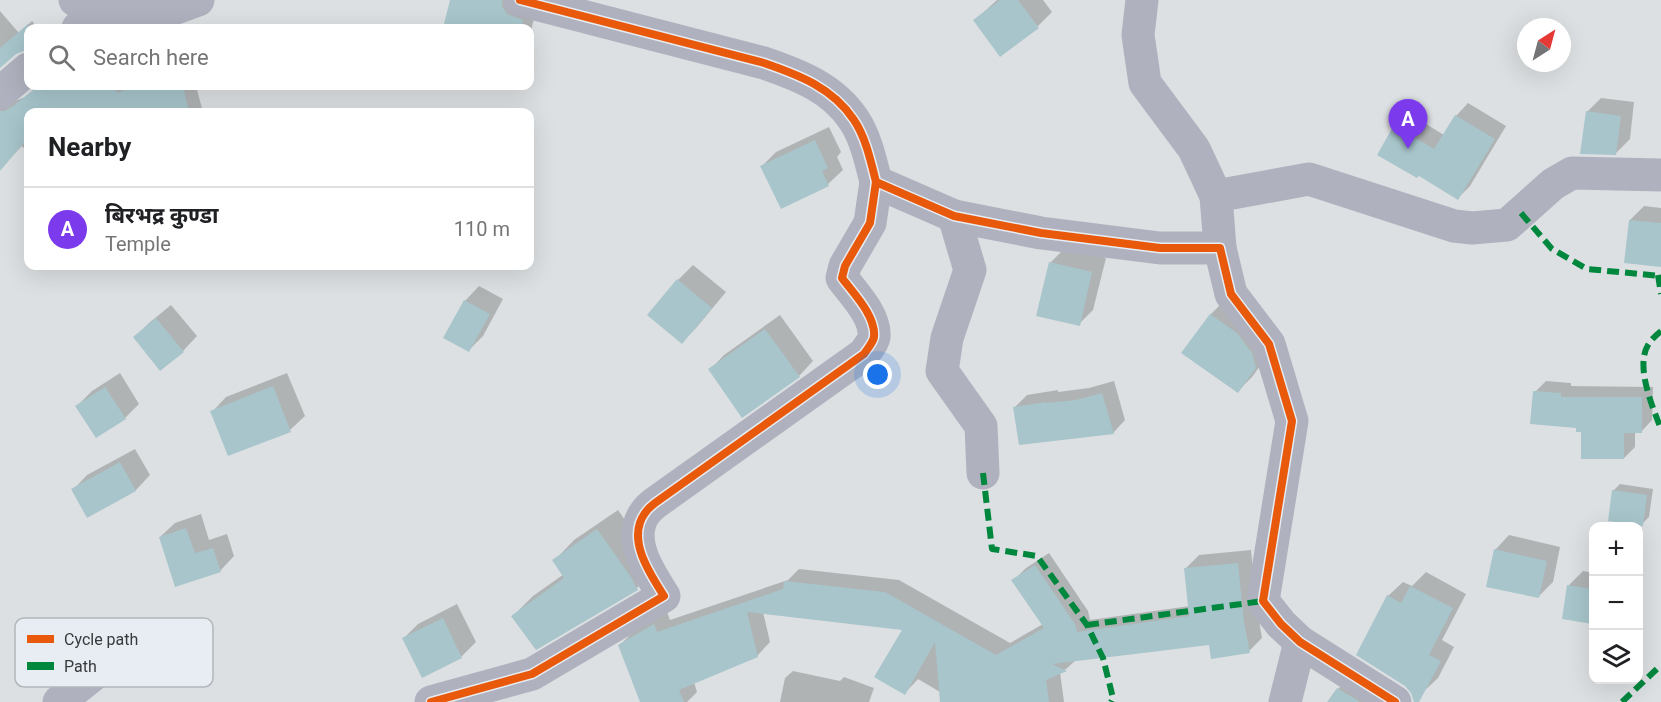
<!DOCTYPE html>
<html lang="en">
<head>
<meta charset="utf-8">
<style>
  body { margin:0; font-family:Roboto,"Noto Sans Devanagari",sans-serif; background:#f6f6f6; color:#202124 }
  .controls { position:absolute; right:18px; bottom:18px; display:grid; overflow:hidden; border-radius:12px; box-shadow:0 6px 24px #0002 }
  .controls button { width:54px; height:54px; display:grid; place-items:center; padding:0; border:0; border-bottom:2px solid #e0e0e0; background:#fff; color:#202124; font:30px sans-serif }
  .compass { position:absolute; left:1517px; top:18px; width:54px; height:54px; border-radius:50%; background:#fff; box-shadow:0 6px 24px #0002; rotate:36deg }
  .you { position:absolute; left:878px; top:375px; width:21px; height:21px; margin:-15px; border:4px solid #fff; border-radius:50%; background:#1a73e8; box-shadow:0 0 0 9px #1a73e833 }
  .badge { display:grid; place-items:center; width:39px; height:39px; border-radius:50%; background:#7c3aed; color:#fff; font-size:20px; font-weight:700 }
  .pin { position:absolute; translate:-50% -50px; filter:drop-shadow(0 2px 3px #0008) }
  .pin::after { content:''; position:absolute; top:32px; width:21px; height:18px; background:inherit; clip-path:polygon(0 0,100% 0,50% 100%) }
  .list { margin:0; padding:0; list-style:none }
  h2 { display:flex; justify-content:space-between; align-items:center; height:78px; margin:0; padding:0 24px; font-size:26px }
  h2 small { font-size:20px; font-weight:400; color:#757577 }
  .list li { display:grid; grid-template-columns:39px 1fr auto; gap:18px; align-items:center; box-sizing:border-box; height:84px; padding:0 24px; border-top:2px solid #e0e0e0 }
  .list b { display:block; font-size:22px; white-space:nowrap }
  .list p { margin:0; font-size:20px; white-space:nowrap; color:#757577 }
  .list em { font-size:20px; font-style:normal; color:#757577 }
  .icon { flex:none; width:33px; height:33px; fill:none; stroke:currentColor; stroke-width:2; stroke-linecap:round; stroke-linejoin:round }
  .map { position:relative; flex:none; width:1661px; height:702px; overflow:hidden }
  .search { position:absolute; background:#fff; box-shadow:0 6px 24px #0002; left:24px; top:24px; width:510px; height:66px; display:flex; align-items:center; gap:15px; box-sizing:border-box; padding:0 21px; border-radius:12px; color:#757577; font-size:22px }
  .panel { position:absolute; background:#fff; box-shadow:0 6px 24px #0002; left:24px; top:108px; width:510px; height:162px; border-radius:12px }
  .map>svg:first-child { display:block }
  .shadow { fill:#0003 }
  .building { fill:#a7c5cb }
  .lines { fill:none; stroke-linecap:round; stroke-linejoin:round }
  .minor { stroke:#afb2be; stroke-width:33 }
  .tertiary { stroke:#afb2be; stroke-width:33 }
  .quiet { stroke:#00873e; stroke-width:6; stroke-dasharray:12 6; stroke-linecap:butt }
  .cycleway-casing { stroke:#e7edf3; stroke-width:11 }
  .cycleway { stroke:#e8590c; stroke-width:8 }
  .key { fill:#e7edf3; stroke:#b2b7bc; stroke-width:1.5 }
  .key-label { font-size:16px; fill:#37393b }
</style>
</head>
<body>
<div class="map">
<svg width="1661" height="702" viewBox="0 0 1661 702">
  <rect width="100%" height="100%" fill="#dde0e2"/>
  <g class="shadow">
    <path d="M455,0h67l15,6 -7,29v-7h-85l6,-23z"/>
    <path d="M997,0h46l9,12 -14,14 -63,-6z"/>
    <path d="M0,11l19,22 13,-12 6,7h-10v21h-3l-10,4 -15,13z"/>
    <path d="M38,86h158l7,26h-175v41l-6,-7 -14,14 -8,1v-64l15,4 10,-4z"/>
    <path d="M1601,98l33,4 -4,37 -15,15 -28,-42z"/>
    <path d="M1468,103l38,23 -36,60 -12,12 -39,-24 -40,-20 16,-28 13,-13 36,22 12,-19z"/>
    <path d="M829,127l12,25 -4,5 6,13 -15,14 -47,23 -19,-41 14,-14z"/>
    <path d="M1644,206l17,2v57l-31,-45z"/>
    <path d="M1065,248l41,10 -13,52 -14,14 -29,-61z"/>
    <path d="M693,265l33,27 -30,36 -14,14 -32,-28 28,-34z"/>
    <path d="M479,286l24,13 -20,37 -14,14 -4,-49z"/>
    <path d="M1225,300l45,52 -18,25 -14,14 -55,-39 28,-38z"/>
    <path d="M171,305l26,31 -14,15 -48,-14 14,-14z"/>
    <path d="M780,315l33,46 -14,15 -89,-6 14,-15z"/>
    <path d="M120,373l19,31 -14,14 -48,-12 15,-15z"/>
    <path d="M287,373l18,43 -15,14 -78,-18 14,-15z"/>
    <path d="M1114,381l11,39 -12,13 -98,-26 12,-12 31,-5v2l31,-4z"/>
    <path d="M1546,381l25,2v3l82,1 -1,33 -11,12 -6,-1v16l-11,11 -42,-27 -47,-39z"/>
    <path d="M135,449l15,26 -14,15 -49,26 -14,-26 14,-15z"/>
    <path d="M1620,484l33,5 -4,28 -7,7 -29,-33z"/>
    <path d="M618,510l33,47 6,11 -20,20 -124,28 20,-20 31,-22 -10,-13 20,-21z"/>
    <path d="M201,514l8,26 18,-6 7,22 -14,15 -60,-34 15,-14z"/>
    <path d="M1509,535l51,12 -7,35 -14,14 -44,-46z"/>
    <path d="M1251,550l6,59 5,29 -13,13 -39,-8 -134,17 -10,9 -6,3 4,30h-107l-39,-23 -13,14 -1,-65 -141,-16 7,30 -13,14 -63,26 3,10 -10,10h-46l-21,-57 13,-13 34,-20 3,8 118,-40 11,-11 100,11 111,63 33,-19 -30,-43 13,-13 23,-15 39,58 2,9 100,-14 -4,-38 13,-13z"/>
    <path d="M1583,571l11,2v49l-31,-5 6,-32z"/>
    <path d="M1426,572l40,22 -24,46 12,7 -16,31 -15,14 -35,-96 15,-14 9,4z"/>
    <path d="M457,604l19,38 -14,14 -40,20 -18,-38 14,-14z"/>
    <path d="M793,671l47,10 4,-4 30,11 -5,14h-89l5,-24z"/>
    <path d="M1353,674l44,28h-68l9,-13z"/>
  </g>
  <g class="building">
    <path d="M450,0h52v6l5,8 16,6 -2,8h-78z"/>
    <path d="M1000,0h18l21,28 -39,29 -27,-37z"/>
    <path d="M28,24v27h-4l-8,3 -16,14v-20z"/>
    <path d="M38,86h72l8,7 14,-7h51l6,26h-161v26l-28,33v-60h4l8,-4z"/>
    <path d="M1586,111l35,5 -5,39 -36,-1z"/>
    <path d="M1455,115l40,24 -37,61 -39,-24 -2,2 -40,-23 17,-30 40,24z"/>
    <path d="M815,140l13,28 -6,3 7,15 -48,23 -21,-43z"/>
    <path d="M1629,220l32,3v44l-37,-4z"/>
    <path d="M1049,262l43,10 -12,54 -44,-10z"/>
    <path d="M677,279l35,29 -30,36 -35,-29z"/>
    <path d="M464,300l26,14 -21,38 -26,-14z"/>
    <path d="M1210,314l27,19 15,20 4,15 -18,25 -57,-40z"/>
    <path d="M156,318l28,34 -24,19 -27,-34z"/>
    <path d="M765,329l35,48 -58,41 -34,-49z"/>
    <path d="M273,386l18,46 -63,24 -18,-45z"/>
    <path d="M105,387l21,32 -30,19 -21,-32z"/>
    <path d="M1533,391l28,2v4h81v36h-18v26h-43v-27h-5v-4l-46,-4z"/>
    <path d="M1102,393l12,41 -95,11 -6,-38 33,-5v1l30,-3z"/>
    <path d="M120,462l16,29 -49,27 -16,-29z"/>
    <path d="M1612,490l35,5 -4,31 -35,-5z"/>
    <path d="M186,528l9,25 18,-5 8,24 -46,15 -16,-50z"/>
    <path d="M597,529l34,48 7,13 -102,60 -25,-34 53,-38 -12,-18z"/>
    <path d="M1494,549l53,12 -8,37 -53,-11z"/>
    <path d="M1238,563l6,59 6,31 -39,6 -2,-14 -157,19 15,7 -21,9 3,22h-109l-5,-60 -30,53 -31,-18 28,-47 -155,-18 11,45 -79,33 5,12h-44l-22,-57 36,-21 3,8 126,-43 1,-8 101,11 111,63 48,-27 -33,-48 24,-15 40,59 2,8 112,-16 -5,-48z"/>
    <path d="M1567,585l26,4v35l-31,-5z"/>
    <path d="M1410,586l43,22 -24,47 12,6 -22,41h-5l-3,-9 -6,-7 -49,-31 31,-60 14,8z"/>
    <path d="M443,618l19,40 -40,20 -20,-40z"/>
    <path d="M1337,688l23,14h-33z"/>
  </g>
  <g class="lines">
    <g class="minor">
      <path d="M75,0l22,13"/>
      <path d="M520,0l244,63c35,12 69,25 90,57 12,18 17,42 22,62l78,34 87,17 119,15h60l11,46 38,50 23,77 -29,180 18,23 19,18 95,60"/>
      <path d="M1142,0l-4,35 7,48 49,66 22,47"/>
      <path d="M954,216l16,54 -23,68 -5,33 39,55 2,47"/>
      <path d="M1220,248l-4,-52 93,-17 145,47 18,2 35,-3 46,-41 19,-11 89,2"/>
      <path d="M59,702l54,-43"/>
      <path d="M431,702l101,-28 132,-78c-14,-22 -38,-57 -19,-83 2,-3 6,-7 10,-10l209,-149c3,-5 9,-11 10,-17 2,-21 -20,-43 -32,-59l3,-12 25,-43 6,-41"/>
      <path d="M1285,702l15,-60"/>
    </g>
    <g class="tertiary">
      <path d="M78,28l19,-15 79,-5 22,-8"/>
      <path d="M0,93l28,-24"/>
    </g>
    <g class="quiet">
      <path d="M1521,213l31,36 35,20 74,7"/>
      <path d="M1658,275l3,19"/>
      <path d="M1661,331c-5,4 -10,9 -13,14 -13,22 5,63 13,84"/>
      <path d="M983,473l9,76 45,7 50,69 16,33 10,40 -2,4"/>
      <path d="M1087,625l176,-24"/>
      <path d="M1622,702l39,-37"/>
    </g>
    <defs>
      <g id="cycleway">
        <path d="M520,0l244,63c35,12 69,25 90,57 12,18 17,42 22,62l78,34 87,17 119,15h60l11,46 38,50 23,77 -29,180 18,23 19,18 95,60"/>
        <path d="M431,702l101,-28 132,-78c-14,-22 -38,-57 -19,-83 2,-3 6,-7 10,-10l209,-149c3,-5 9,-11 10,-17 2,-21 -20,-43 -32,-59l3,-12 25,-43 6,-41"/>
      </g>
    </defs>
    <use href="#cycleway" class="cycleway-casing"/>
    <use href="#cycleway" class="cycleway"/>
  </g>
  <rect x="15" y="618" width="198" height="69" rx="9" class="key"/>
  <rect x="27" y="635" width="27" height="8" fill="#e8590c"/>
  <rect x="27" y="662" width="27" height="8" fill="#00873e"/>
  <g class="key-label">
    <text x="64" y="645">Cycle path</text>
    <text x="64" y="672">Path</text>
  </g>
</svg>
<div class="controls">
<button>+</button>
<button>−</button>
<button><svg class="icon" aria-label="layers" viewBox="0 0 24 24"><path d="M12 4l9 5-9 5-9-5zM3 14l9 5 9-5"/></svg></button>
</div>
<svg class="compass" viewBox="-18 -18 36 36"><path d="M0-13l5 13h-10z" fill="#e53935"/><path d="M0 13l5-13h-10z" fill="#757577"/></svg>
<div class="you"></div>
<div class="pin badge" style="left:1408px;top:149px">A</div>
<div class="search"><svg class="icon" aria-label="search" viewBox="0 0 24 24"><circle cx="10" cy="10" r="6"/><path d="M15 15l6 6"/></svg>Search here</div>
<section class="panel">
<h2>Nearby<small></small></h2>
<ul class="list">
<li><span class="badge">A</span><div><b>बिरभद्र कुण्डा</b><p>Temple</p></div><em>110 m</em></li>
</ul>
</section>
</div>
</body>
</html>
